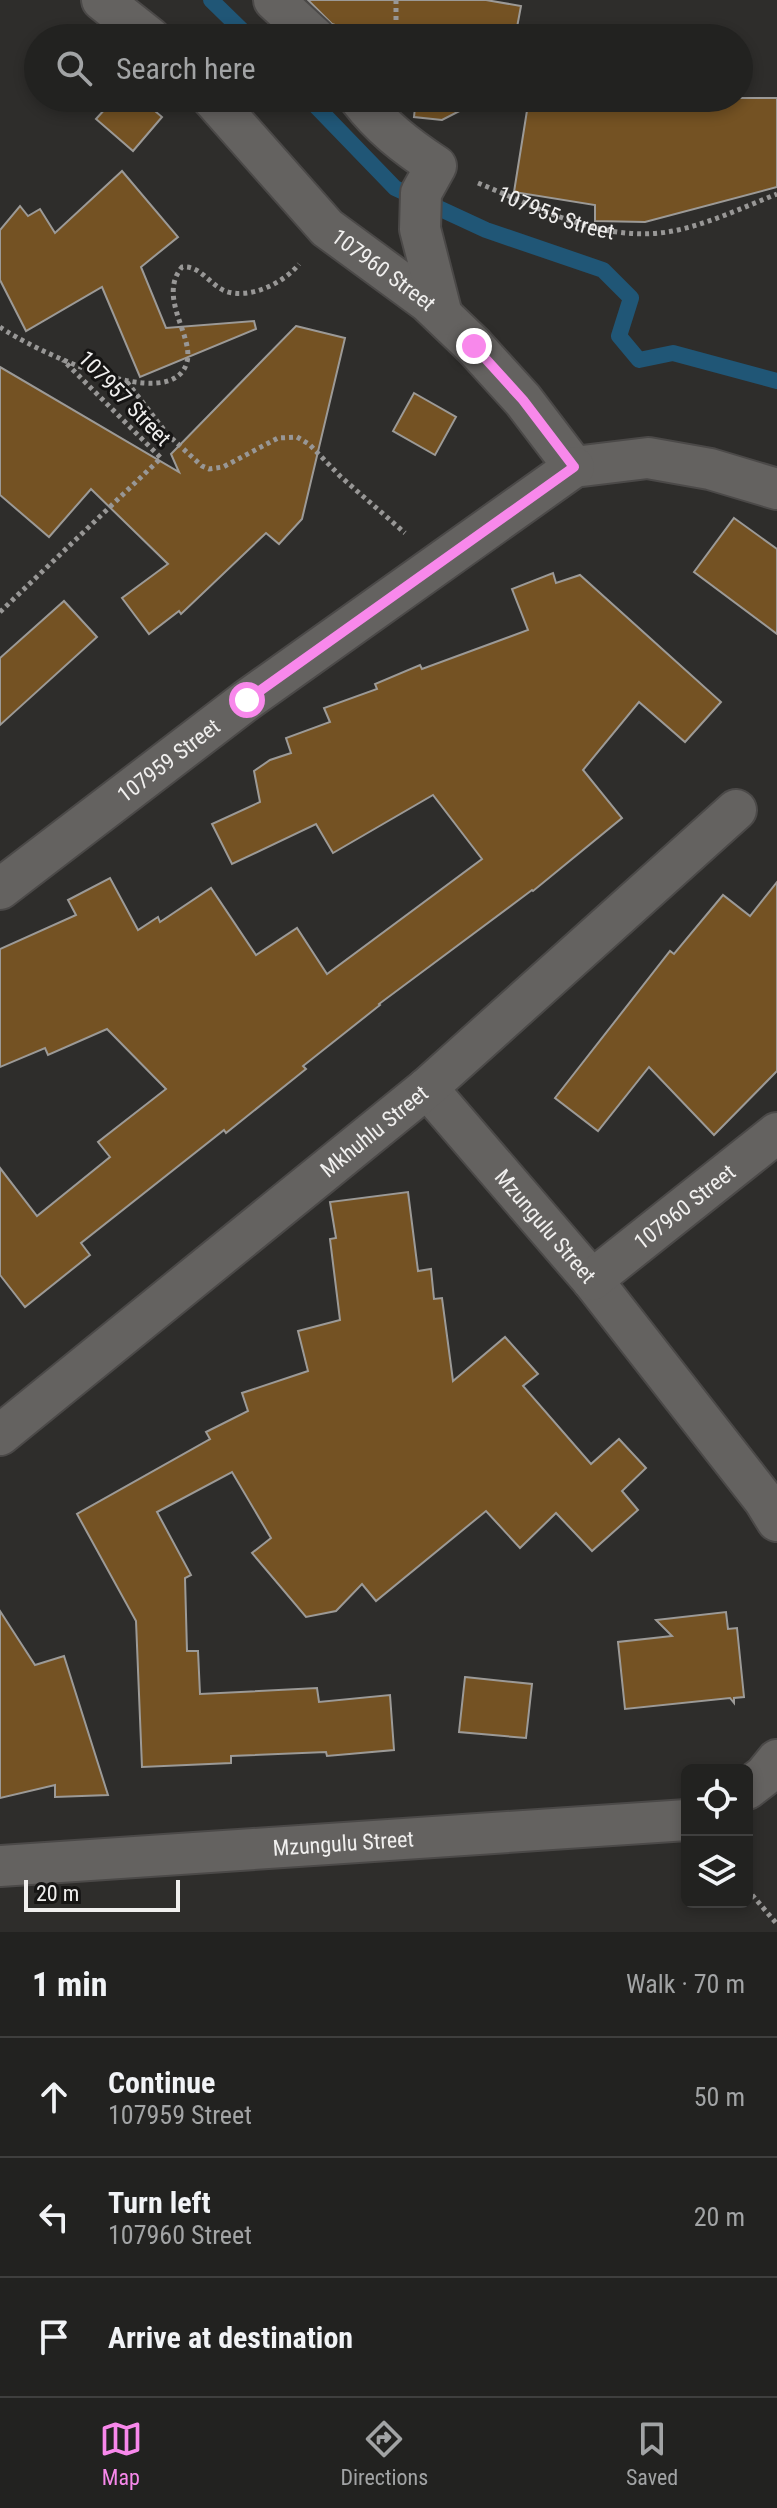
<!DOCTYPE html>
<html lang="en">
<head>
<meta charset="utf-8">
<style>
  body { margin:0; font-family:"Roboto Condensed",sans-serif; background:#2a2a29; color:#f1f3f6 }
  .controls { position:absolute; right:24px; bottom:24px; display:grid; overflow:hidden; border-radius:12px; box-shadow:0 4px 12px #0003 }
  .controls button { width:72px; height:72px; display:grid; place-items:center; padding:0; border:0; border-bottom:2px solid #3f3f3e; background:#222220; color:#f1f3f6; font:40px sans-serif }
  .scale { position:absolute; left:24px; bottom:20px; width:156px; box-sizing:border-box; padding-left:8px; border:4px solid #f0efee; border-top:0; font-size:22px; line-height:28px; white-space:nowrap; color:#f0efee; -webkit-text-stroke:6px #161514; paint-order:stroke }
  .stop { position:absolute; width:24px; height:24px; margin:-18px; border:6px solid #f888eb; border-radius:50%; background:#fff }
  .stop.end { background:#f888eb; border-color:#fff; box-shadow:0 2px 8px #0008 }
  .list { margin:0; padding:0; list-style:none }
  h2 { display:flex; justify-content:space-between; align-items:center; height:104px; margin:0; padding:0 32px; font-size:34px }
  h2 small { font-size:26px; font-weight:400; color:#a2a4a5 }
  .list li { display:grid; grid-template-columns:52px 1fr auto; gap:24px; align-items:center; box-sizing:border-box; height:120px; padding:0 32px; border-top:2px solid #3f3f3e }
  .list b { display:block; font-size:30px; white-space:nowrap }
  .list p { margin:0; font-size:26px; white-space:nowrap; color:#a2a4a5 }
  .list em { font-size:26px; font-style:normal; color:#a2a4a5 }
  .icon { flex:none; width:44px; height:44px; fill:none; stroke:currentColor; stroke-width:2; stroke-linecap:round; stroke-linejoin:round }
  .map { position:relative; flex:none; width:777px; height:1932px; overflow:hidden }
  .search { position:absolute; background:#222220; box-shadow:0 4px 12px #0003; left:24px; right:24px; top:24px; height:88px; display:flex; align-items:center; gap:20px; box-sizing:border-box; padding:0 28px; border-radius:44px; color:#a2a4a5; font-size:30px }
  .sheet { height:464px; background:#222220 }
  nav { display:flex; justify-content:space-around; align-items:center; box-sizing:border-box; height:112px; border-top:2px solid #3f3f3e; background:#222220; font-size:22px; color:#a2a4a5 }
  nav a { display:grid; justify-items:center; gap:4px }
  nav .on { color:#f888eb }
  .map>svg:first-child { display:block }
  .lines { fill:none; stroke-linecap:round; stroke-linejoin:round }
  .stream { stroke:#205676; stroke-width:16 }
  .building { fill:#745223; stroke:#9c9a97; stroke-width:2 }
  .minor-casing { stroke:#4b4948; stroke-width:44 }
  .path { stroke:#989796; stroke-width:5; stroke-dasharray:4 4; stroke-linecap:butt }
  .minor { stroke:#646260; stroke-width:40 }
  .route { stroke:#f888eb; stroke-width:10 }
  .labels { text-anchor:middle; stroke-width:6; stroke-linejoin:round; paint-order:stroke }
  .street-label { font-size:22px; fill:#f0efee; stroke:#161514 }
</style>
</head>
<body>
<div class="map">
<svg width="777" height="1932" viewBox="0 0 777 1932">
  <rect width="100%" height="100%" fill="#2e2d2b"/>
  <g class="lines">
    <g class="stream">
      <path d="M211,0l39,38"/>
      <path d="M308,98l87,90 13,6"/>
      <path d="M432,205l54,25 117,40 28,28 -12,38 20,24 34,-7 104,28"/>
    </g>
  </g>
  <g class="building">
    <path d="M308,0h178l35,6 -6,32h-139l-44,-14z"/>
    <path d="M115,98h25l22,19 -29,34 -37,-32z"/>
    <path d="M416,98h69l-43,22 -28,-3z"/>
    <path d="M529,98h248v89l-132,35 -50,-1v-16l-81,-13z"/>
    <path d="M122,171l56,66 -37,30 25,61 88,-7 2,8 -116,48 -38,-90 -76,44 -26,-51v-50l20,-24 8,10 12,-7 15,24z"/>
    <path d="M296,326l49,12 -43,181 -23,25 -13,-11 -85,81 -2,-3 -30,23 -27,-36 46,-34 -77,-75 -42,48 -49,-42v-128l179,105 -8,-18z"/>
    <path d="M414,393l42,24 -21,38 -42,-24z"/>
    <path d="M734,518l43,31v85l-83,-62z"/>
    <path d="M553,573l3,10 24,-8 141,127 -36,40 -46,-40 -56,68 39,48 -89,73 -1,-1 -153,114 1,1 -77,61 3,3 -80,64 -2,-3 -143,113 9,12 -65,52 -25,-32v-107l37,48 73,-59 -12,-15 68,-53 -59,-60 -59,26 -3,-7 -45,19v-118l76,-34 -8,-15 42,-22 28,52 20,-13 2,5 51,-34 45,67 41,-27 30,46 155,-115 -49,-64 -100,58 -17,-29 -84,40 -20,-40 48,-22 -6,-31 16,-11 21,-7 -5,-15 44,-16 -6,-14 53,-19 -2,-5 45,-19 2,4 106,-39 -16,-41z"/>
    <path d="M64,601l33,36 -97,88v-67z"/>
    <path d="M777,882v189l-63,64 -65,-68 -51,64 -43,-33 115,-147 4,3 49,-59 27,21z"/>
    <path d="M408,1192l10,79 13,-2 3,30 8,-1 11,83 52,-44 33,37 -15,12 68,78 28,-25 27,29 -24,23 16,19 -46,41 -36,-38 -36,35 -34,-37 -110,90 -14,-17 -26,27 -30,6 -54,-64 19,-15 -39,-66 -75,40 34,63 -6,3 2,73h11l2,43 117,-6 2,14 71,-7 4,55 -67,6 -1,-4 -95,4v7l-89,4 -6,-146 -59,-107 133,-75 -4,-7 42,-21 -6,-18 66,-22 -10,-40 42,-11 -10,-81 6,-1 -6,-36z"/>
    <path d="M0,1611l35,54 29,-9 44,139 -53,2v-12l-55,13z"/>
    <path d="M726,1612l2,17 9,-1 7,69 -10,1v5l-4,-5 -105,11 -7,-67 54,-6 -16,-16z"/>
    <path d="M465,1677l67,7 -6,54 -67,-6z"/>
  </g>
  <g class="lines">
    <defs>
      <g id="minor">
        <path d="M102,0l48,38"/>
        <path d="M274,0l41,38"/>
        <path id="s2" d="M212,98l115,130 101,74 46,44 49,54 51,67 74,-9 62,11 67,20"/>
        <path d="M359,98c22,29 47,48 77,68l-15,27 -1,36 22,86"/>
        <path id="s3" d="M0,889l247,-189 327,-233"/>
        <path id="s4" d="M427,1088l165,192 172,220 13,21"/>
        <path id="s5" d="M592,1280l185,-147"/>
        <path id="s6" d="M0,1435l427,-347 309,-278"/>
        <path d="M747,1789l17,-13 13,-16"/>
        <path id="s7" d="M0,1866l687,-46"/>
      </g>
    </defs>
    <use href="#minor" class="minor-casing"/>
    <g class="path">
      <path d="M396,0v38"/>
      <path id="s1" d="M478,183c64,26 129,63 200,47 35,-8 66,-23 99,-36"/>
      <path d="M0,327c30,21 172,91 187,35 7,-26 -30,-65 -5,-95 18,-2 27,17 43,24 24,9 59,-8 74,-27"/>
      <path d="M127,382l40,52 35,32 7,3 14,-2 55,-29 19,-1 12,7 32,33 64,56"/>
      <path d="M0,612l161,-154 -98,-98"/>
      <path d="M747,1889l30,35"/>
    </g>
    <use href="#minor" class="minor"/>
  </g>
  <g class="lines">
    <path class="route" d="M247,700l327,-233 -51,-67 -49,-54"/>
  </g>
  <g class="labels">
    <g class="street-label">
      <text dy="8" stroke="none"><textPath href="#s1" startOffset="84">107955 Street</textPath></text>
      <text dy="8" stroke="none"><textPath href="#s2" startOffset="244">107960 Street</textPath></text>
      <text transform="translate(125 398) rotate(46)" y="8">107957 Street</text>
      <text dy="8" stroke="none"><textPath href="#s3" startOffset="212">107959 Street</textPath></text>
      <text dy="8" stroke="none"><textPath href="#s6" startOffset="482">Mkhuhlu Street</textPath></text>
      <text dy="8" stroke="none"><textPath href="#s5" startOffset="118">107960 Street</textPath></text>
      <text dy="8" stroke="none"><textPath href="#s4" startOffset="182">Mzungulu Street</textPath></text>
      <text dy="8" stroke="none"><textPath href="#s7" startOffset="344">Mzungulu Street</textPath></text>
    </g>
  </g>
</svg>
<div class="controls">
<button><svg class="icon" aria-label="locate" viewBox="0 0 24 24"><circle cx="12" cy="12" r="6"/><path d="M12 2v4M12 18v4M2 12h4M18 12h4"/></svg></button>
<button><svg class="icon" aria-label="layers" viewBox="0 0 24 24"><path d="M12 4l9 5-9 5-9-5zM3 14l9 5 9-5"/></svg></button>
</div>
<div class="scale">20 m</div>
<div class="stop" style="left:247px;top:700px"></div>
<div class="stop end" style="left:474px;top:346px"></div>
<div class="search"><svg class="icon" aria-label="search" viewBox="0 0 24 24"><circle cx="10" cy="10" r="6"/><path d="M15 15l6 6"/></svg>Search here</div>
</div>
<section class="sheet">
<h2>1 min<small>Walk · 70 m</small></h2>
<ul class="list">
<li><svg class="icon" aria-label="ahead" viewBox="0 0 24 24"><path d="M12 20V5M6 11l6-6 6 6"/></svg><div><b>Continue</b><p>107959 Street</p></div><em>50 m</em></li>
<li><svg class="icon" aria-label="left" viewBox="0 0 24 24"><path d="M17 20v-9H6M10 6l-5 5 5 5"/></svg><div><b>Turn left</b><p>107960 Street</p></div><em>20 m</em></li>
<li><svg class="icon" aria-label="arrive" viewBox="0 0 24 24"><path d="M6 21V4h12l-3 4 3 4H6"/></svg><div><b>Arrive at destination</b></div></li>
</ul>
</section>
<nav>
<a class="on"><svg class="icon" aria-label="map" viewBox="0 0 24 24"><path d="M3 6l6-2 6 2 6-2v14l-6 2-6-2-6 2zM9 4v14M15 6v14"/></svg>Map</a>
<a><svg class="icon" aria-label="directions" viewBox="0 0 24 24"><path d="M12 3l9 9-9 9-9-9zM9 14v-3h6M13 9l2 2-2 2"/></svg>Directions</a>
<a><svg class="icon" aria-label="saved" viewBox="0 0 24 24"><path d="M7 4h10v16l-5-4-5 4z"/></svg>Saved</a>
</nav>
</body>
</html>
